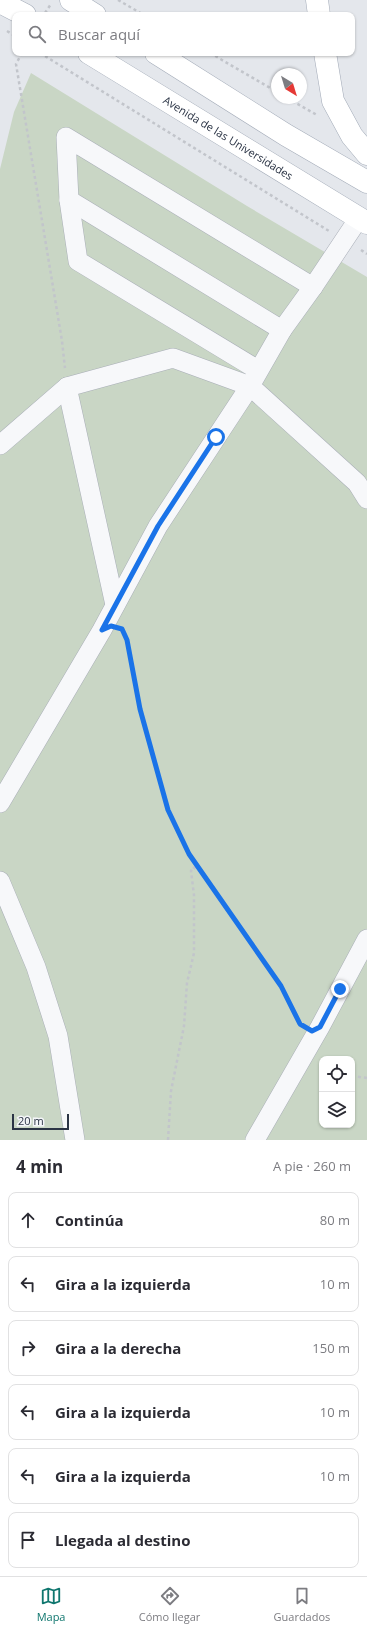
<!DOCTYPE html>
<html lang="es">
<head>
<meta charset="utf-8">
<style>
  body { margin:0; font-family:"Open Sans",sans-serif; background:#f7f7f7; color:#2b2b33 }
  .controls { position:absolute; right:12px; bottom:12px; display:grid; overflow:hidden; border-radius:8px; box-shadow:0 1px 3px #0004 }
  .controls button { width:36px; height:36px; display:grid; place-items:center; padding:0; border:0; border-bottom:1px solid #e1e1e2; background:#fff; color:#2b2b33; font:20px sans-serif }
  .compass { position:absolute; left:271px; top:68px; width:36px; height:36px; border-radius:50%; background:#fff; box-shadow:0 1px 3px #0004; rotate:142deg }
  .scale { position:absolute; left:12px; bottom:10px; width:57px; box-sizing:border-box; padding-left:4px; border:2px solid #2b3445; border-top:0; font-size:11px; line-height:14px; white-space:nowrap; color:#2b3445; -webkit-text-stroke:3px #f4f6f9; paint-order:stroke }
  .stop { position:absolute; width:12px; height:12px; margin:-9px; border:3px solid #1a73e8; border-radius:50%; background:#fff }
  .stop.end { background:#1a73e8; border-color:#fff; box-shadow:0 1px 4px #0008 }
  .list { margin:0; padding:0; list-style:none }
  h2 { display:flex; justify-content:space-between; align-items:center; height:52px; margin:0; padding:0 16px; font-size:17px }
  h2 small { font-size:13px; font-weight:400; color:#7c7c81 }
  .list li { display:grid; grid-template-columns:26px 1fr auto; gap:12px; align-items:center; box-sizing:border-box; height:56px; margin:0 8px 8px; padding:0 8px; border:1px solid #e1e1e2; border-radius:8px }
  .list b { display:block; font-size:15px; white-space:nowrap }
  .list em { font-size:13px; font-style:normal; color:#7c7c81 }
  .icon { flex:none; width:22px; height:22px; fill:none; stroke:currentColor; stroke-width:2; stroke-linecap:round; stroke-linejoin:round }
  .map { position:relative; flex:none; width:367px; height:1140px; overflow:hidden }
  .search { position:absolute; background:#fff; box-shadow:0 1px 3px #0004; left:12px; right:12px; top:12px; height:44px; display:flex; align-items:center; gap:10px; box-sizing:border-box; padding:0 14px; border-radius:8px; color:#7c7c81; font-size:15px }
  .sheet { height:436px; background:#fff }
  nav { display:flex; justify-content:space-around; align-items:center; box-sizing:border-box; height:56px; border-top:1px solid #e1e1e2; background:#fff; font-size:11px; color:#7c7c81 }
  nav a { display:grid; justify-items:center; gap:2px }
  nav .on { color:#0f766e }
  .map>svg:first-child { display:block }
  .green { fill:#c9d6c5; fill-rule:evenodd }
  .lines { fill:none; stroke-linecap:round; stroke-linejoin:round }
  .minor-casing { stroke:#a9aeb7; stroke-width:20 }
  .major-casing { stroke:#a3abb8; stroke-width:23 }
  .path { stroke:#c2c5cb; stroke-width:2.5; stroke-dasharray:3 3; stroke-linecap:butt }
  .minor { stroke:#f7f8fa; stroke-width:19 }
  .major { stroke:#fff; stroke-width:22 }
  .route { stroke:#1a73e8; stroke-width:5 }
  .labels { text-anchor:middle; stroke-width:3; stroke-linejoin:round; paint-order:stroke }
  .street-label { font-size:11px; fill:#2b3445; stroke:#f4f6f9 }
</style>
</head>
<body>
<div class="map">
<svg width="367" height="1140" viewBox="0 0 367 1140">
  <rect width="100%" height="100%" fill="#e4e7ec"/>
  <path class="green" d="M31,73l216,133 120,71v863h-367v-971l14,-57zM322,1059h30v66h-30z"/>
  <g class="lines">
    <defs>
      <g id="minor">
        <path d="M69,200l213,130"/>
        <path d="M258,370l-180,-109 -9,-61 -3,-63 247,150"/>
        <path d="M0,445l67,-58"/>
        <path d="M115,605l-48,-218 106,-29 77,28 107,97 10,16"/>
        <path d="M0,803l102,-173 56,-104 92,-140 32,-56 31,-43 46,-69"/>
        <path d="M0,881l36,86 22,69 17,104"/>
        <path d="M255,1140l65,-113 47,-88"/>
      </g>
      <g id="major">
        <path d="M71,0l24,15"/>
        <path d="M317,0l2,15"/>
        <path d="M0,2l25,13"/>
        <path id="s1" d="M89,53l278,170"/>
        <path d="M156,53l130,82 81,47"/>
        <path d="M325,53l8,48 19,35 15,18"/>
      </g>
    </defs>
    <use href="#minor" class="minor-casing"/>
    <use href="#major" class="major-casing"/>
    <g class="path">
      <path d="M118,0l26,15"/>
      <path d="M45,13l6,-9"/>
      <path d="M7,31l8,5"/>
      <path d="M22,53l-6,11 46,277 3,27"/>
      <path d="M40,53l289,178"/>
      <path d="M210,53l67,39"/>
      <path d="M287,98l30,17"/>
      <path d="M361,250l6,4"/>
      <path d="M123,631l4,9 13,69 28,101 21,44 92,132 19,38"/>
      <path d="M352,1076l15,2"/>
      <path d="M168,1140l3,-49 13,-65 3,-43 7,-30v-58l-3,-24 2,-4 8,5"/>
    </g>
    <use href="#minor" class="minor"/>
    <use href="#major" class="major"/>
  </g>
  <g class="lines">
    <path class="route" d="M216,437l-58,89 -56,104 9,-4 11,3 5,11 13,69 28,101 21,44 92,132 19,38 12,7 8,-4 20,-38"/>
  </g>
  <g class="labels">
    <g class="street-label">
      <text dy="4" stroke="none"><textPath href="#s1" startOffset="163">Avenida de las Universidades</textPath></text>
    </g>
  </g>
</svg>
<div class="controls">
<button><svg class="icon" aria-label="locate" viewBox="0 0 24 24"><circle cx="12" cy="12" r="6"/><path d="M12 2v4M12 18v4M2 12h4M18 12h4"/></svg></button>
<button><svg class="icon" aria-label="layers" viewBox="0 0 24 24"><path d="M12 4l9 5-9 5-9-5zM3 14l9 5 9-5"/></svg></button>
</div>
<svg class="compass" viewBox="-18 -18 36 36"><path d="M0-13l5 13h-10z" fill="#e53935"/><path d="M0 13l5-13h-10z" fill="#7c7c81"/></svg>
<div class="scale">20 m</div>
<div class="stop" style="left:216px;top:437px"></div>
<div class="stop end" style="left:340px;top:989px"></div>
<div class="search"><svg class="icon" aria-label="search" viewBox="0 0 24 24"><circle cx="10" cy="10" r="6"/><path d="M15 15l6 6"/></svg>Buscar aquí</div>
</div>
<section class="sheet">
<h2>4 min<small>A pie · 260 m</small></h2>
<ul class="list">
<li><svg class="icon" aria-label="ahead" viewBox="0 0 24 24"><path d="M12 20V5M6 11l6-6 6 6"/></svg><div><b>Continúa</b></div><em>80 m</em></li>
<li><svg class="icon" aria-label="left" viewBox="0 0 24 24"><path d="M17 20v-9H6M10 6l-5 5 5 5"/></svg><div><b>Gira a la izquierda</b></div><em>10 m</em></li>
<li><svg class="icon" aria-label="right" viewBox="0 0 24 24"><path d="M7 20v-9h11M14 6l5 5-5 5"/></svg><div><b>Gira a la derecha</b></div><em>150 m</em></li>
<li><svg class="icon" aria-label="left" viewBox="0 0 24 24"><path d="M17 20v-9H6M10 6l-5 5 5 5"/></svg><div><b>Gira a la izquierda</b></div><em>10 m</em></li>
<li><svg class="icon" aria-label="left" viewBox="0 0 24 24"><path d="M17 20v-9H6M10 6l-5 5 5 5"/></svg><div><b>Gira a la izquierda</b></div><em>10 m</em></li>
<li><svg class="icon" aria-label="arrive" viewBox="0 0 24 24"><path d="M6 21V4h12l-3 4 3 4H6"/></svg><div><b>Llegada al destino</b></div></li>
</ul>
</section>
<nav>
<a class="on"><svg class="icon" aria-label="map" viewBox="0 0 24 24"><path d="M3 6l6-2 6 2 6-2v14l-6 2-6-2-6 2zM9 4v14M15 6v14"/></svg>Mapa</a>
<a><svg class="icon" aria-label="directions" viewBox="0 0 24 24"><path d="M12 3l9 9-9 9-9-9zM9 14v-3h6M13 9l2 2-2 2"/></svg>Cómo llegar</a>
<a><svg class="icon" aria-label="saved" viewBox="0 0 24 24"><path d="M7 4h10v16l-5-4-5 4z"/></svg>Guardados</a>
</nav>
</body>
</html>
